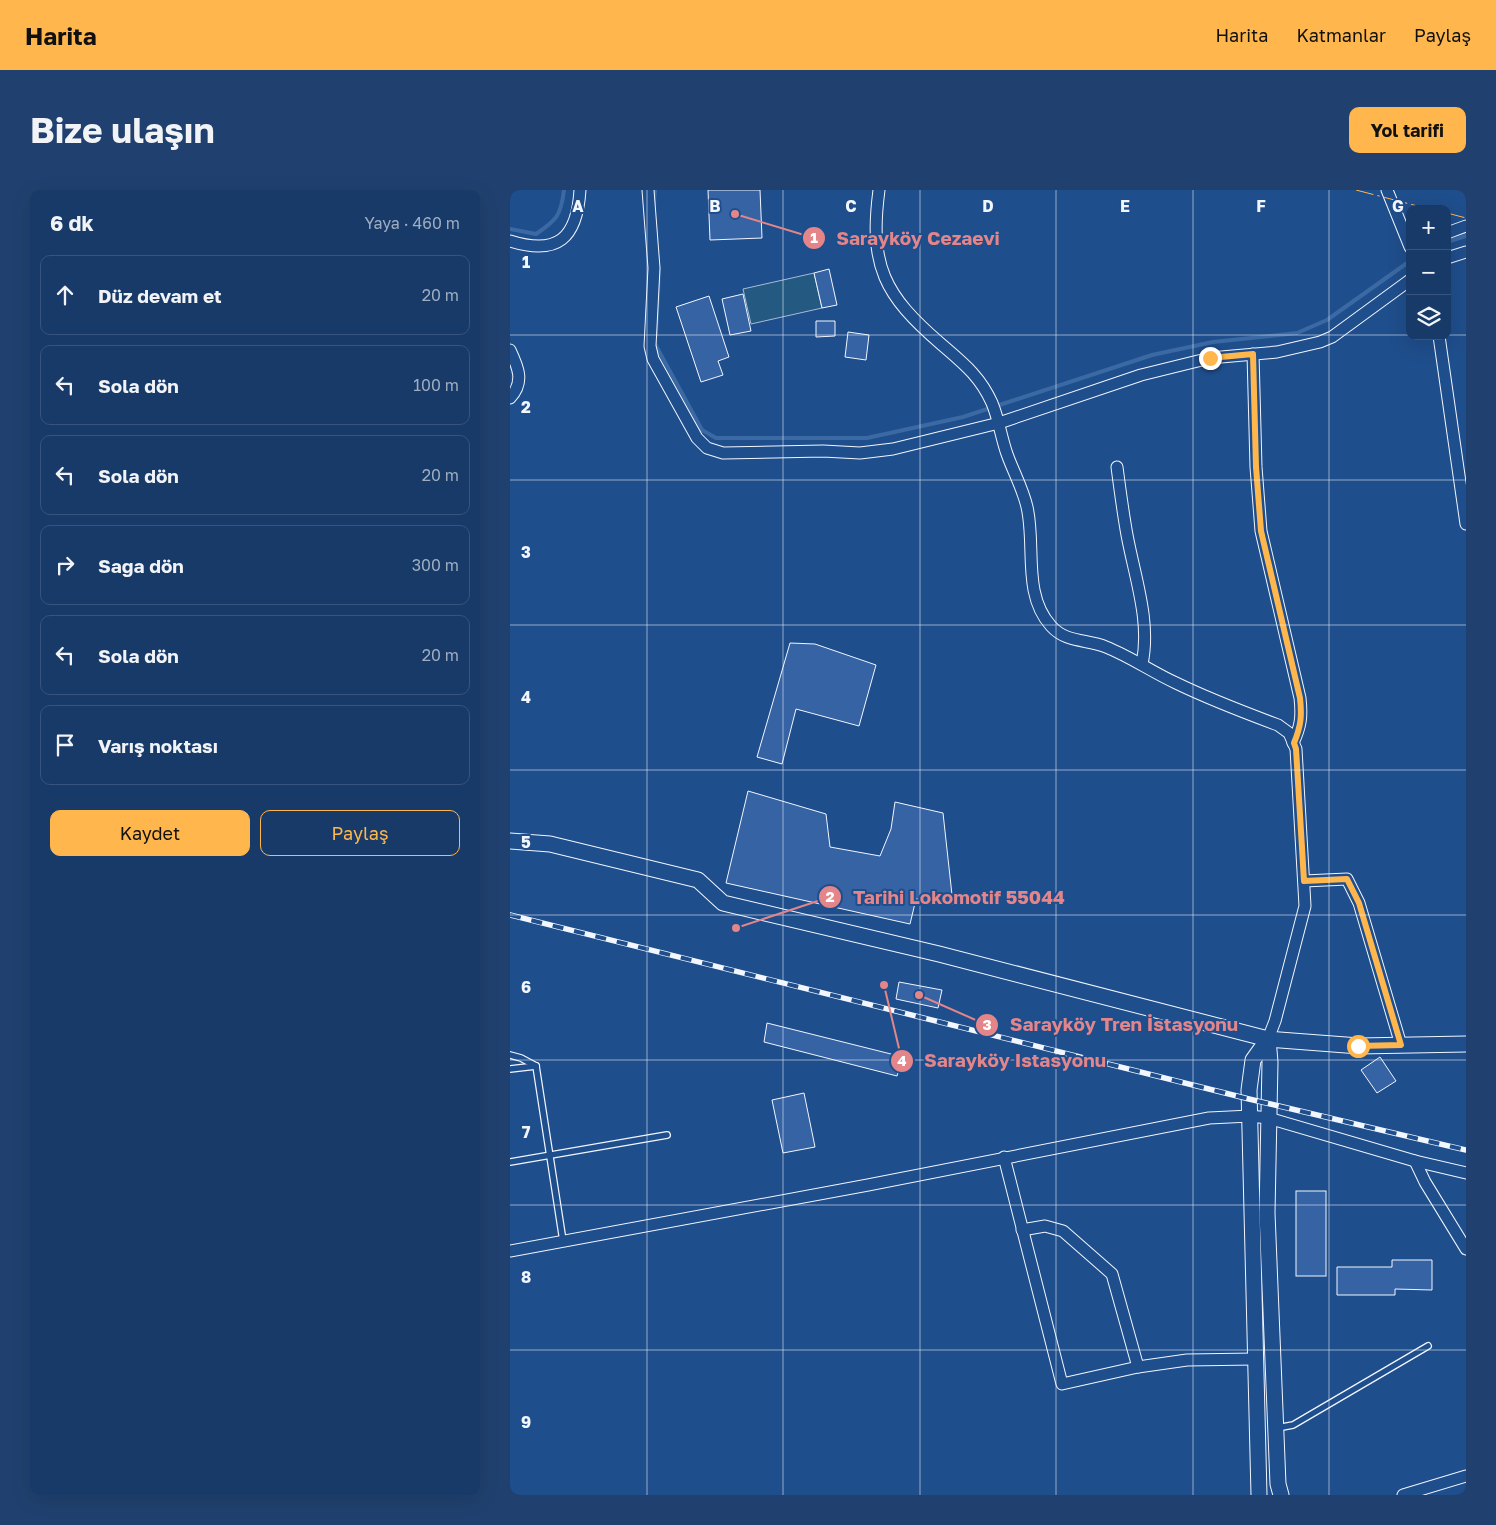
<!DOCTYPE html>
<html lang="tr">
<head>
<meta charset="utf-8">
<style>
  body { margin:0; font-family:"Golos Text",sans-serif; background:#20416f; color:#f1f3f6 }
  .controls { position:absolute; right:15px; top:15px; display:grid; overflow:hidden; border-radius:10px; box-shadow:0 5px 20px #0002 }
  .controls button { width:45px; height:45px; display:grid; place-items:center; padding:0; border:0; border-bottom:1px solid #36547d; background:#173a69; color:#f1f3f6; font:25px sans-serif }
  .stop { position:absolute; width:15px; height:15px; margin:-11px; border:4px solid #ffb74d; border-radius:50%; background:#fff }
  .stop.end { background:#ffb74d; border-color:#fff; box-shadow:0 1px 5px #0008 }
  .list { margin:0; padding:0; list-style:none }
  h2 { display:flex; justify-content:space-between; align-items:center; height:65px; margin:0; padding:0 20px; font-size:21px }
  h2 small { font-size:16px; font-weight:400; color:#9eadc0 }
  .list li { display:grid; grid-template-columns:32px 1fr auto; gap:15px; align-items:center; box-sizing:border-box; height:80px; margin:0 10px 10px; padding:0 10px; border:1px solid #36547d; border-radius:10px }
  .list b { display:block; font-size:19px; white-space:nowrap }
  .list em { font-size:16px; font-style:normal; color:#9eadc0 }
  .actions { display:flex; gap:10px; padding:15px 20px }
  .actions a { flex:1; padding:11px 0; border:1px solid #ffb74d; border-radius:10px; text-align:center; font-size:18px; color:#ffb74d }
  .actions .main { background:#ffb74d; color:#111 }
  .icon { flex:none; width:28px; height:28px; fill:none; stroke:currentColor; stroke-width:2; stroke-linecap:round; stroke-linejoin:round }
  .map { position:relative; flex:none; width:956px; height:1305px; overflow:hidden; border-radius:10px }
  header { display:flex; align-items:center; gap:30px; box-sizing:border-box; height:70px; padding:0 25px; background:#ffb74d; color:#111 }
  header strong { font-size:24px }
  nav { display:flex; gap:28px; margin-inline-start:auto; font-size:18px }
  .intro { display:flex; align-items:center; justify-content:space-between; box-sizing:border-box; height:120px; padding:0 30px }
  h1 { margin:0; font-size:35px }
  .button { padding:12px 22px; border-radius:10px; background:#ffb74d; color:#111; font-size:18px; font-weight:700 }
  main { display:flex; gap:30px; padding:0 30px }
  aside { flex:1; background:#173a69; border-radius:10px; box-shadow:0 5px 20px #0002 }
  .map>svg:first-child { display:block }
  .green { fill:#245a82; stroke:#a8bbd7 }
  .lines { fill:none; stroke-linecap:round; stroke-linejoin:round }
  .stream { stroke:#3b69a3; stroke-width:4 }
  .building { fill:#3563a3; stroke:#f2f6ff }
  .lane-casing { stroke:#f2f6ff; stroke-width:8 }
  .street-casing { stroke:#f2f6ff; stroke-width:13 }
  .secondary-casing { stroke:#f2f6ff; stroke-width:17 }
  .lane { stroke:#1f4e8c; stroke-width:5.5 }
  .street { stroke:#1f4e8c; stroke-width:11 }
  .secondary { stroke:#1f4e8c; stroke-width:15 }
  .rail-casing { stroke:#f2f6ff; stroke-width:5.5 }
  .rail { stroke:#1f4e8c; stroke-width:4; stroke-dasharray:11; stroke-linecap:butt }
  .power { stroke:#ffb74d; stroke-width:1; stroke-dasharray:18 4 2.5 4; stroke-linecap:butt }
  .route { stroke:#ffb74d; stroke-width:6 }
  .grid { fill:none; stroke:#f2f6ff; stroke-width:1; stroke-opacity:0.55 }
  .grid-label { font-size:16px; text-anchor:middle; font-weight:bold; fill:#f2f6ff; stroke:#1f4e8c; stroke-width:4; stroke-linejoin:round; paint-order:stroke }
  .leader { fill:none; stroke:#e38589; stroke-width:2 }
  .callout-dot { fill:#e38589; stroke:#1f4e8c; stroke-width:2 }
  .mark-label { font-size:15px; text-anchor:middle; font-weight:bold; fill:#fff }
  .callout-label { font-size:19px; text-anchor:middle; font-weight:bold; fill:#e38589; stroke:#1f4e8c; stroke-width:4; stroke-linejoin:round; paint-order:stroke }
</style>
</head>
<body>
<header>
<strong>Harita</strong>
<nav><a>Harita</a><a>Katmanlar</a><a>Paylaş</a></nav>
</header>
<div class="intro"><h1>Bize ulaşın</h1><a class="button">Yol tarifi</a></div>
<main>
<aside>
<h2>6 dk<small>Yaya · 460 m</small></h2>
<ul class="list">
<li><svg class="icon" aria-label="ahead" viewBox="0 0 24 24"><path d="M12 20V5M6 11l6-6 6 6"/></svg><div><b>Düz devam et</b></div><em>20 m</em></li>
<li><svg class="icon" aria-label="left" viewBox="0 0 24 24"><path d="M17 20v-9H6M10 6l-5 5 5 5"/></svg><div><b>Sola dön</b></div><em>100 m</em></li>
<li><svg class="icon" aria-label="left" viewBox="0 0 24 24"><path d="M17 20v-9H6M10 6l-5 5 5 5"/></svg><div><b>Sola dön</b></div><em>20 m</em></li>
<li><svg class="icon" aria-label="right" viewBox="0 0 24 24"><path d="M7 20v-9h11M14 6l5 5-5 5"/></svg><div><b>Sağa dön</b></div><em>300 m</em></li>
<li><svg class="icon" aria-label="left" viewBox="0 0 24 24"><path d="M17 20v-9H6M10 6l-5 5 5 5"/></svg><div><b>Sola dön</b></div><em>20 m</em></li>
<li><svg class="icon" aria-label="arrive" viewBox="0 0 24 24"><path d="M6 21V4h12l-3 4 3 4H6"/></svg><div><b>Varış noktası</b></div></li>
</ul>
<div class="actions"><a class="main">Kaydet</a><a>Paylaş</a></div>
</aside>
<div class="map">
<svg width="956" height="1305" viewBox="0 0 956 1305">
  <rect width="100%" height="100%" fill="#1f4e8c"/>
  <path class="green" d="M304,83l8,35 -71,16 -8,-35z"/>
  <g class="lines">
    <g class="stream">
      <path d="M144,13l1,-13"/>
      <path d="M0,39l26,5c21,-14 25,-19 28,-44"/>
      <path d="M937,52l19,-6"/>
      <path d="M146,145l3,-66"/>
      <path d="M145,154l47,86 14,8h151l96,-21 189,-62 61,-13 84,-9 30,-13 83,-59"/>
    </g>
  </g>
  <g class="building">
    <path d="M198,0h52l2,48 -52,2z"/>
    <path d="M319,79l8,36 -15,3 -8,-35z"/>
    <path d="M233,104l8,37 -21,4 -8,-36z"/>
    <path d="M199,106l20,61 -11,4 5,14 -22,7 -25,-75z"/>
    <path d="M306,131h19v15l-19,1z"/>
    <path d="M338,142l21,3 -3,25 -21,-3z"/>
    <path d="M280,453l25,1 61,21 -17,61 -63,-17 -14,55 -25,-7z"/>
    <path d="M238,601l78,23 4,33 50,9 11,-27 4,-27 48,11 10,91 -37,-5 -6,25 -184,-41z"/>
    <path d="M389,792l43,8 -4,18 -42,-9z"/>
    <path d="M257,833l136,34 -6,19 -133,-34z"/>
    <path d="M870,867l16,24 -19,12 -16,-23z"/>
    <path d="M294,903l11,54 -32,6 -11,-53z"/>
    <rect x="786" y="1001" width="30" height="85"/>
    <path d="M882,1070h40v30l-37,-1v6h-58v-28h55z"/>
  </g>
  <g class="lines">
    <defs>
      <g id="lane">
        <path d="M0,865l11,3 15,8"/>
        <path d="M26,876l27,175"/>
        <path d="M0,879l26,-3"/>
        <path d="M0,972l157,-27"/>
        <path d="M767,1238l16,-3 135,-79"/>
      </g>
      <g id="street">
        <path d="M138,0l6,78 -4,78 3,13 44,79 10,10 16,5 100,-2 37,2 33,-4 106,-26 142,-48 69,-17 67,-6 43,-10 12,-5 78,-57"/>
        <path d="M369,0c-10,76 5,105 62,154 22,19 39,32 51,59 7,17 9,34 15,51 6,17 16,35 20,53 9,38 -5,87 24,119 15,17 36,13 55,21 25,10 46,25 70,36 33,16 67,29 102,42l11,8 7,16 9,157 -30,115 -7,18"/>
        <path d="M877,0l23,57"/>
        <path d="M937,43l19,-7"/>
        <path d="M0,51c48,15 67,-3 70,-51"/>
        <path d="M937,68l19,-6"/>
        <path d="M929,146l27,188"/>
        <path d="M0,160c8,17 15,32 0,48"/>
        <path d="M743,164l3,113 5,64 39,167c2,18 1,28 -7,45"/>
        <path d="M607,277c3,23 6,46 10,68 8,43 24,87 15,129"/>
        <path d="M794,691l43,-2 12,24 42,142"/>
        <path d="M494,967l58,227 76,-17 49,-7 68,-1"/>
        <path d="M905,971l10,21 41,67"/>
        <path d="M512,1040l23,-4 18,5 49,43 26,93"/>
        <path d="M0,1061l358,-66 341,-67 41,-2 18,2 147,43 51,12"/>
        <path d="M893,1305l63,-19"/>
      </g>
      <g id="secondary">
        <path d="M0,651l40,3 148,36 25,23 216,51 329,85 91,7 107,-2"/>
        <path d="M758,849l2,23 -3,151 11,271 3,11"/>
        <path d="M749,1305l-10,-405 4,-30 15,-21"/>
      </g>
    </defs>
    <use href="#lane" class="lane-casing"/>
    <use href="#street" class="street-casing"/>
    <use href="#secondary" class="secondary-casing"/>
    <use href="#lane" class="lane"/>
    <use href="#street" class="street"/>
    <use href="#secondary" class="secondary"/>
    <defs>
      <path id="rail" d="M0,725l739,184 217,51"/>
    </defs>
    <use href="#rail" class="rail-casing"/>
    <use href="#rail" class="rail"/>
    <g class="power">
      <path d="M846,0l73,19"/>
      <path d="M937,23l19,5"/>
    </g>
  </g>
  <g class="lines">
    <path class="route" d="M700,168l43,-4 3,113 5,64 39,167c2,18 1,28 -6,45l2,6 8,132 43,-2 12,24 42,142 -43,1"/>
  </g>
  <path class="grid" d="M137,0v1305M273,0v1305M410,0v1305M546,0v1305M683,0v1305M819,0v1305M0,145h900M937,145h19M0,290h956M0,435h956M0,580h956M0,725h956M0,870h956M0,1015h956M0,1160h956"/>
  <g class="grid-label">
    <text x="68" y="22">A</text>
    <text x="205" y="22">B</text>
    <text x="341" y="22">C</text>
    <text x="478" y="22">D</text>
    <text x="615" y="22">E</text>
    <text x="751" y="22">F</text>
    <text x="888" y="22">G</text>
    <text x="16" y="78">1</text>
    <text x="16" y="223">2</text>
    <text x="16" y="368">3</text>
    <text x="16" y="513">4</text>
    <text x="16" y="658">5</text>
    <text x="16" y="803">6</text>
    <text x="16" y="948">7</text>
    <text x="16" y="1093">8</text>
    <text x="16" y="1238">9</text>
  </g>
  <path class="leader" d="M225 24L304 48M226 738L320 707M409 805L477 835M374 795L392 871"/>
  <g class="callout-dot">
    <circle cx="225" cy="24" r="5"/>
    <circle cx="226" cy="738" r="5"/>
    <circle cx="409" cy="805" r="5"/>
    <circle cx="374" cy="795" r="5"/>
    <circle cx="304" cy="48" r="12"/>
    <circle cx="320" cy="707" r="12"/>
    <circle cx="477" cy="835" r="12"/>
    <circle cx="392" cy="871" r="12"/>
  </g>
  <g class="mark-label">
    <text x="304" y="53">1</text>
    <text x="320" y="712">2</text>
    <text x="477" y="840">3</text>
    <text x="392" y="876">4</text>
  </g>
  <g class="callout-label">
    <text x="408" y="55">Sarayköy Cezaevi</text>
    <text x="449" y="714">Tarihi Lokomotif 55044</text>
    <text x="614" y="841">Sarayköy Tren İstasyonu</text>
    <text x="505" y="877">Sarayköy Istasyonu</text>
  </g>
</svg>
<div class="controls">
<button>+</button>
<button>−</button>
<button><svg class="icon" aria-label="layers" viewBox="0 0 24 24"><path d="M12 4l9 5-9 5-9-5zM3 14l9 5 9-5"/></svg></button>
</div>
<div class="stop" style="left:848px;top:856px"></div>
<div class="stop end" style="left:700px;top:168px"></div>
</div>
</main>
</body>
</html>
